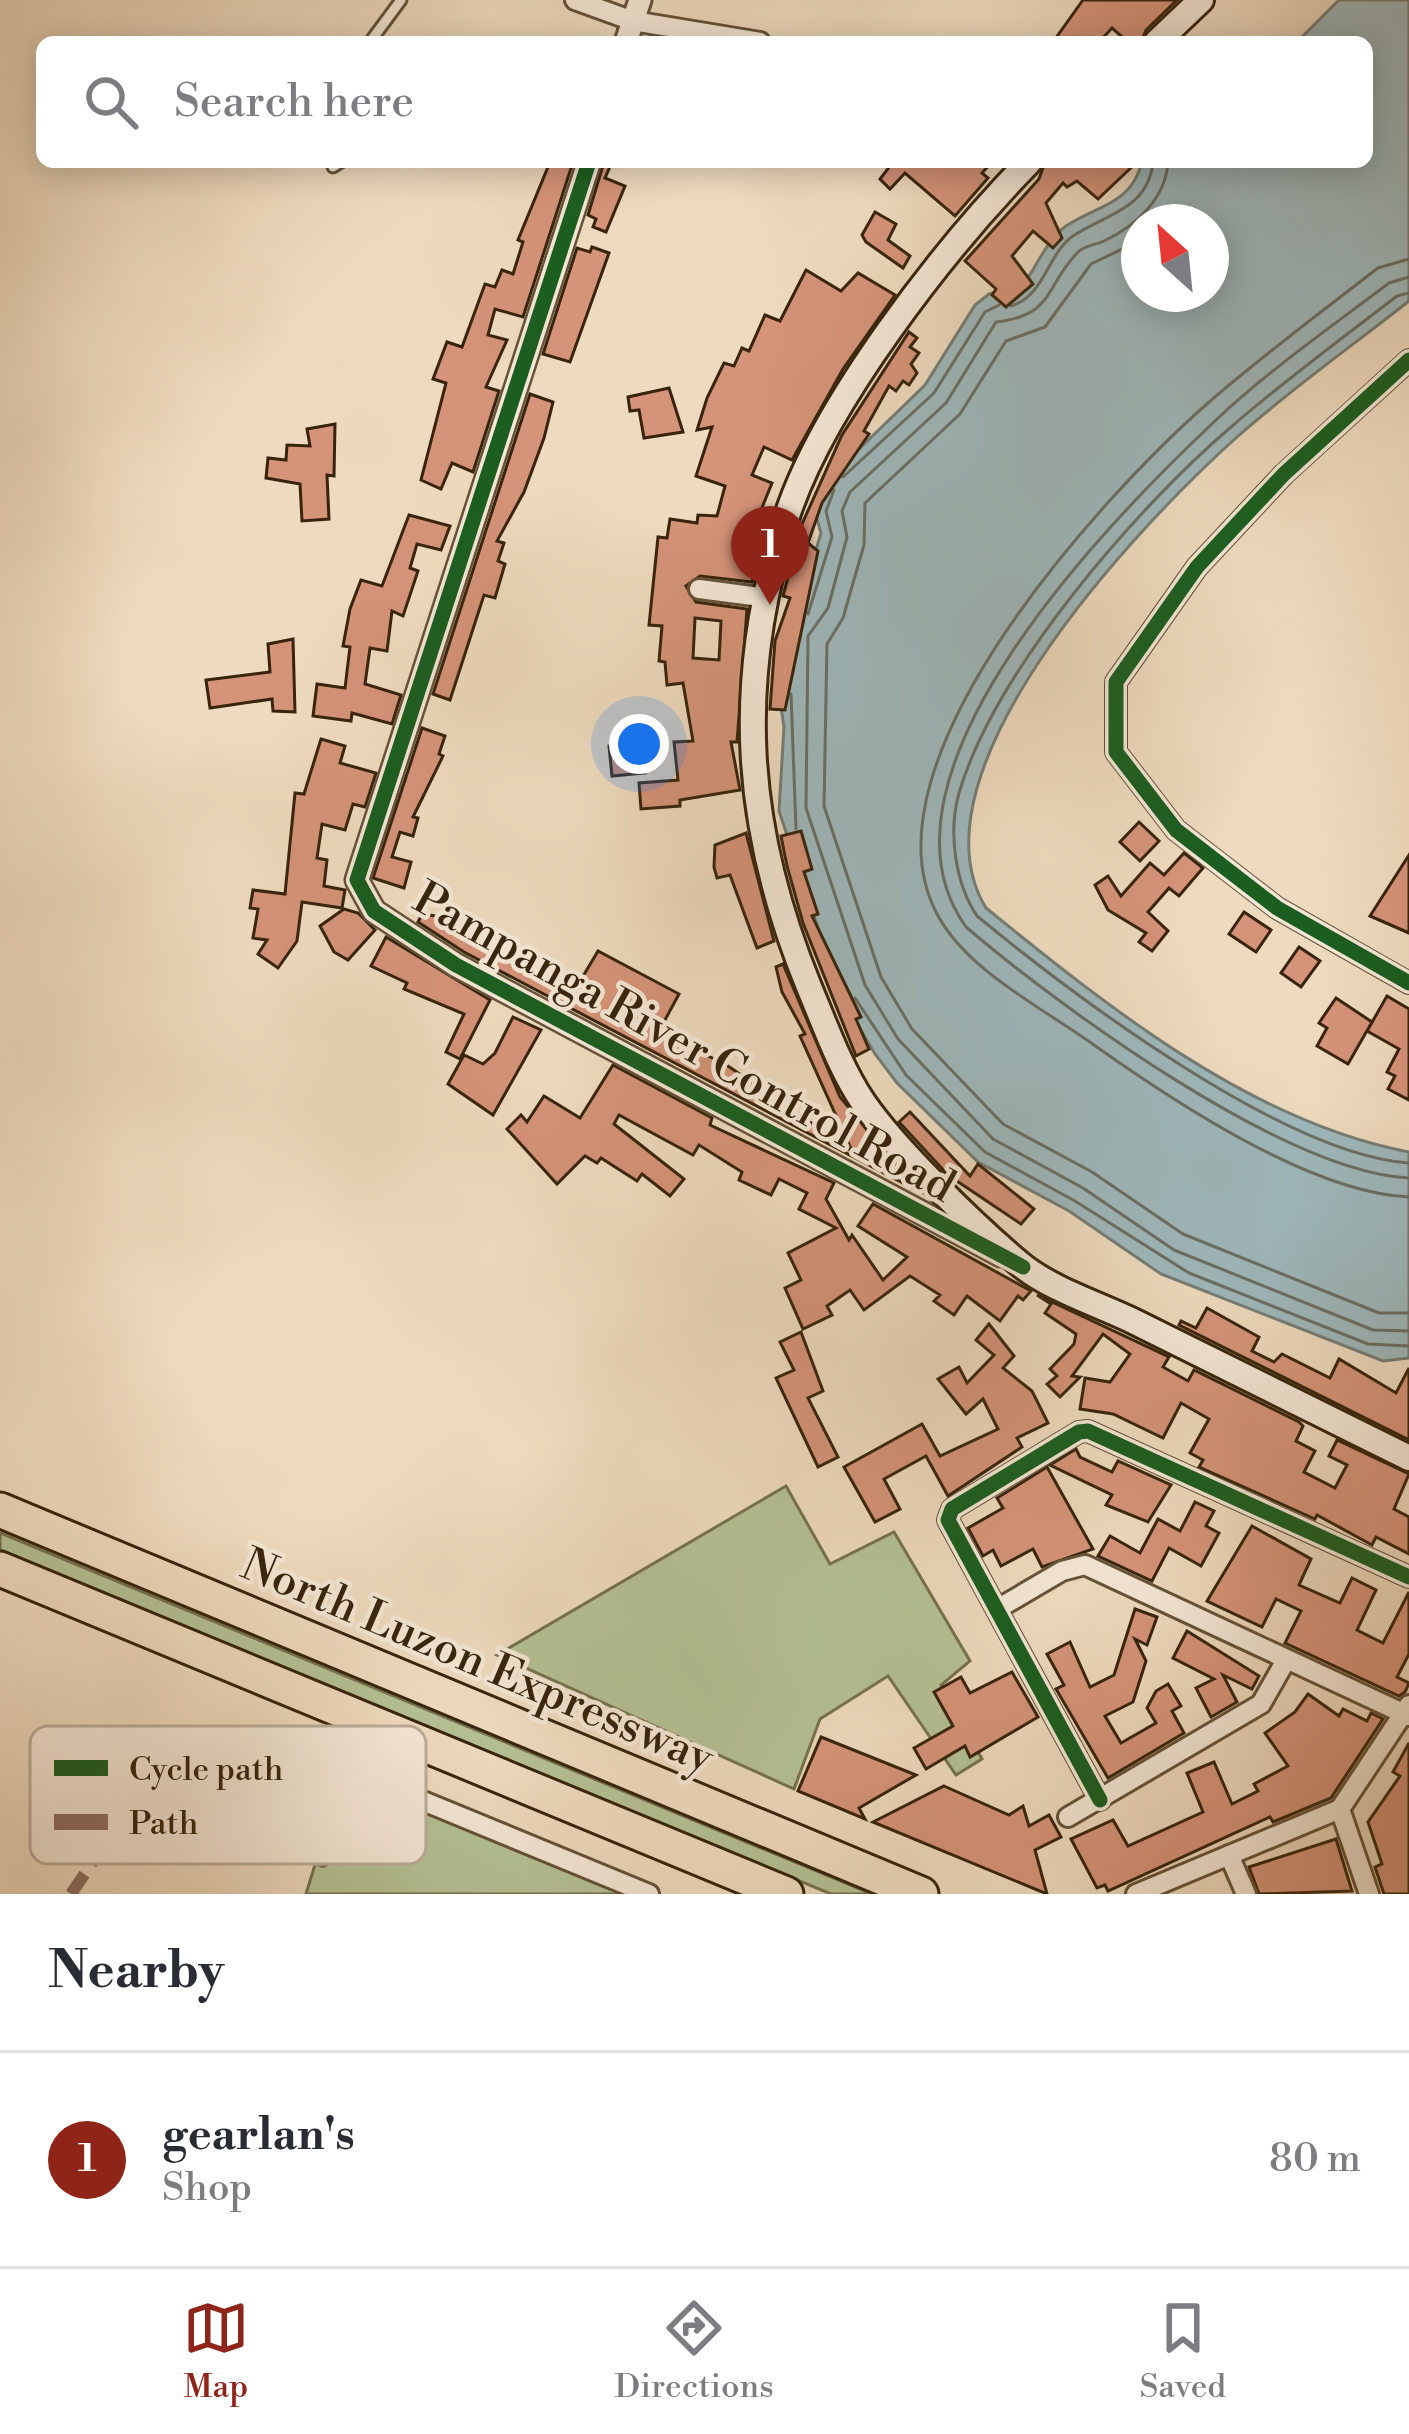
<!DOCTYPE html>
<html lang="en">
<head>
<meta charset="utf-8">
<style>
  body { margin:0; font-family:"Libre Bodoni",serif; background:#f2f2f3; color:#2b2b33 }
  .compass { position:absolute; left:1121px; top:204px; width:108px; height:108px; border-radius:50%; background:#fff; box-shadow:0 6px 30px #0003; rotate:333deg }
  .you { position:absolute; left:639px; top:744px; width:42px; height:42px; margin:-30px; border:9px solid #fff; border-radius:50%; background:#1a73e8; box-shadow:0 0 0 18px #1a73e833 }
  .badge { display:grid; place-items:center; width:78px; height:78px; border-radius:50%; background:#8f2418; color:#fff; font-size:39px; font-weight:700 }
  .pin { position:absolute; translate:-50% -99px; filter:drop-shadow(0 3px 6px #0008) }
  .pin::after { content:''; position:absolute; top:63px; width:42px; height:36px; background:inherit; clip-path:polygon(0 0,100% 0,50% 100%) }
  .list { margin:0; padding:0; list-style:none }
  h2 { display:flex; justify-content:space-between; align-items:center; height:156px; margin:0; padding:0 48px; font-size:51px }
  h2 small { font-size:39px; font-weight:400; color:#7c7c81 }
  .list li { display:grid; grid-template-columns:78px 1fr auto; gap:36px; align-items:center; box-sizing:border-box; height:216px; padding:0 48px; border-top:3px solid #e1e1e2 }
  .list b { display:block; font-size:45px; white-space:nowrap }
  .list p { margin:0; font-size:39px; white-space:nowrap; color:#7c7c81 }
  .list em { font-size:39px; font-style:normal; color:#7c7c81 }
  .icon { flex:none; width:66px; height:66px; fill:none; stroke:currentColor; stroke-width:2; stroke-linecap:round; stroke-linejoin:round }
  .map { position:relative; flex:none; width:1409px; height:1894px; overflow:hidden }
  .search { position:absolute; background:#fff; box-shadow:0 6px 30px #0003; left:36px; right:36px; top:36px; height:132px; display:flex; align-items:center; gap:30px; box-sizing:border-box; padding:0 42px; border-radius:18px; color:#7c7c81; font-size:45px }
  .sheet { height:372px; background:#fff }
  nav { display:flex; justify-content:space-around; align-items:center; box-sizing:border-box; height:168px; border-top:3px solid #e1e1e2; background:#fff; font-size:33px; color:#7c7c81 }
  nav a { display:grid; justify-items:center; gap:6px }
  nav .on { color:#8f2418 }
  .map>svg:first-child { display:block }
  .green { fill:#b4c195; stroke:#767250; stroke-width:3 }
  .water { fill:#9eb8bc; stroke:#757d75; stroke-width:3; fill-rule:evenodd }
  .lines { fill:none; stroke-linecap:round; stroke-linejoin:round }
  .shore { stroke:#6a6e64; stroke-width:3 }
  .building { fill:#d59379; stroke:#37240b; stroke-width:3; fill-rule:evenodd }
  .service-casing { stroke:#655238; stroke-width:15 }
  .minor-casing { stroke:#655238; stroke-width:24 }
  .tertiary-casing { stroke:#655238; stroke-width:27 }
  .secondary-casing { stroke:#37240b; stroke-width:30 }
  .motorway-casing { stroke:#37240b; stroke-width:39 }
  .service { stroke:#f4e7d5; stroke-width:9 }
  .minor { stroke:#f4e7d5; stroke-width:18 }
  .tertiary { stroke:#f4e7d5; stroke-width:21 }
  .secondary { stroke:#f4e7d5; stroke-width:24 }
  .motorway { stroke:#eedabe; stroke-width:33 }
  .quiet { stroke:#8d6e63; stroke-width:12; stroke-dasharray:24 12; stroke-linecap:butt }
  .cycleway-casing { stroke:#f4e7d5; stroke-width:22 }
  .cycleway { stroke:#1b5e20; stroke-width:15 }
  .labels { text-anchor:middle; stroke-width:9; stroke-linejoin:round; paint-order:stroke }
  .street-label { font-size:45px; fill:#37240b; stroke:#f4e7d5 }
  .key { fill:#f4e7d5; stroke:#bbac98; stroke-width:3 }
  .key-label { font-size:33px; fill:#37240b }
</style>
</head>
<body>
<div class="map">
<svg width="1409" height="1894" viewBox="0 0 1409 1894">
  <rect width="100%" height="100%" fill="#eedabe"/>
  <filter id="stains"><feTurbulence type="fractalNoise" baseFrequency=".00167" numOctaves="4"/><feColorMatrix values="0 0 0 0 .2 0 0 0 0 .09 0 0 0 0 .02 0 0 0 .5 -.17"/></filter>
  <radialGradient id="worn" r=".72"><stop offset=".6" stop-color="#630" stop-opacity="0"/><stop offset="1" stop-color="#630" stop-opacity=".3"/></radialGradient>
  <g class="green">
    <path d="M786,1486l44,78 64,-32 76,129 -29,24 41,74 -26,16 -68,-99 -68,43 -26,70 -297,-134z"/>
    <path d="M0,1533l872,361h-41l-831,-344z"/>
    <path d="M344,1770l299,124h-337z"/>
  </g>
  <path class="water" d="M1339,0h70v301c-57,45 -118,88 -172,136 -96,86 -334,335 -251,471 122,99 265,214 423,244v206l-26,3 -222,-87 -92,-63 -91,-49 -81,-79 -22,-29 -34,-57 -62,-186 5,-84 -7,-48 44,-146 -7,-24 39,-54 72,-70 50,-80 14,-11 33,-7c13,-18 26,-49 44,-61 31,-21 65,-21 76,-64h225v-120h-70zM1139,222h72v72h-72z"/>
  <g class="lines">
    <g class="shore">
      <path d="M1168,162c-2,36 -32,64 -64,79 -8,4 -19,4 -26,11 -34,35 -23,63 -82,70l-50,81 -96,89 -8,19 5,26 -19,71 -20,28 -2,172 59,177 33,54 95,100 90,49 91,62 199,80 36,1"/>
      <path d="M1139,241l-48,23 -46,63 -39,14 -46,73 -95,89 -1,42 -21,73 -16,26 -3,162 57,171 31,52 91,95 89,48 91,62 196,79h30"/>
      <path d="M1409,259l-31,9c-57,44 -116,88 -170,135 -105,92 -350,358 -272,509 29,58 107,96 158,133 79,56 217,148 315,152"/>
      <path d="M1409,277l-20,6c-58,44 -120,87 -173,137 -103,97 -359,355 -250,507 95,81 319,245 443,251"/>
      <path d="M1409,293l-12,3c-56,43 -113,85 -166,131 -96,82 -236,244 -272,366 -11,39 -4,90 18,123 97,80 308,239 432,247"/>
      <path d="M1011,306c34,-10 36,-52 62,-70 32,-22 75,-26 80,-74"/>
      <path d="M843,477l91,-84 51,-81 14,-7"/>
      <path d="M808,614l24,-77 -6,-26 8,-21"/>
      <path d="M791,694l5,135"/>
      <path d="M855,998l51,77 79,77 90,49 114,72 179,71 41,2"/>
    </g>
  </g>
  <g class="building">
    <path d="M1083,0h94l-31,30 -5,12h-13l-16,-14 -13,14h-46z"/>
    <path d="M550,162h23l-50,155 -28,-8 -7,26 19,5 -21,47 13,4 -26,81 -21,-9 -11,26 -20,-9 25,-97 -13,-4 14,-37 15,5 23,-63 10,3 7,-17 11,4 10,-32 -5,-2z"/>
    <path d="M604,162h8l-7,16 20,8 -19,46 -13,-5 3,-8 -8,-4z"/>
    <path d="M893,162h99l-10,11 6,5 -33,38 -50,-43 -15,16 -10,-10z"/>
    <path d="M1045,162h92l-39,37 -21,-18 -10,6 -4,-4 -17,20 16,35 -9,10 -20,-17 -21,25 21,28 -27,23 -14,-12 4,-6 -31,-28 74,-82z"/>
    <path d="M875,212l21,12 -8,16 22,16 -7,12 -37,-26 -4,-7z"/>
    <path d="M592,247l17,6 -39,109 -27,-8 34,-106 13,4z"/>
    <path d="M806,270l35,21 17,-18 37,22 -52,74 -51,91 -28,-13 -12,28 20,8 -20,49 -7,-2 -3,29 15,3 -5,20 -52,-6 -14,10 10,16 51,7 -10,133h-6l9,48 -60,10v6l-39,3 -2,-26 39,-3 -4,-38 19,-1 -10,-58 -16,2 -2,-23 -6,-1 3,-35 -13,-1 9,-88 9,1 3,-19 27,4 1,-8 19,1 8,-30 -29,-10 16,-49 -15,3 10,-32 17,-35 10,3 8,-18 7,3 16,-36 15,6zM695,618l26,3 -2,39 -26,-2z"/>
    <path d="M909,332l8,6 -7,9 9,6 -8,11 6,9 -8,12 -6,-4 -7,10 -7,-5 -25,45 5,3 -47,69 -14,40 10,8 -33,159 -15,-1 5,-68 15,-43 -7,-2 19,-72 40,-89z"/>
    <path d="M669,388l14,44 -39,6 -5,-28 -9,1 -2,-14z"/>
    <path d="M530,394l23,8 -9,36 -20,54 -27,49 7,2 -6,18 7,3 -10,34 -11,-3 -34,105 -17,-6z"/>
    <path d="M335,424l-1,52 -7,-1 2,44 -27,2 -2,-37 -34,-6 2,-20 18,2 1,-15 23,1 -3,-17z"/>
    <path d="M409,515l41,11 -9,24 -24,-6 -7,24 8,3 -15,45 -11,-5 -5,40 -17,-3 -5,36 36,11 -9,29 -40,-11 -1,8 -38,-5 4,-32 28,4 5,-41 -7,-1 7,-37 11,-29 21,6z"/>
    <path d="M293,639l2,73 -22,-1 -1,-12 -62,9 -4,-28 64,-8 -2,-28z"/>
    <path d="M422,728l23,8 -6,18 4,2 -30,61 5,1 -5,18 -13,-4 -8,25 19,5 -7,26 -31,-10z"/>
    <path d="M321,739l24,7 -5,17 36,10 -11,34 -12,-3 -8,26 -23,-6 -5,34 10,2 -3,26 21,4 -3,18 -40,-6 -5,39 -19,27 -20,-14 9,-14 -14,-2 5,-29 -8,-1 3,-18 32,4 10,-101 9,1z"/>
    <path d="M642,742l3,31 -33,3 -3,-30z"/>
    <path d="M1139,822l20,19 -19,20 -20,-19z"/>
    <path d="M801,831l11,38 -8,3 14,42 -6,2 49,101 -5,2 13,30 -13,7 -53,-133 -16,-57 -6,-30z"/>
    <path d="M746,833l28,108 -17,7 -27,-73 -13,3 -3,-11 1,-22z"/>
    <path d="M1184,853l19,15 -24,28 -10,-8 -21,24 20,19 -16,20 -13,-9 7,-9 -38,-23 -13,-25 13,-9 13,20 29,-33 14,12z"/>
    <path d="M1409,855v78l-39,-17z"/>
    <path d="M344,909l14,4 17,17 -27,30 -14,-8 -14,-26z"/>
    <path d="M1244,912l27,18 -15,22 -27,-18z"/>
    <path d="M422,914l27,4 127,70 22,-37 81,43 -20,37 69,35 124,85 -52,-115 5,-2 -23,-42 -6,-25 7,-3 57,133 78,94 -454,-239 -46,-30z"/>
    <path d="M386,937l104,63 -30,59 -14,-7 18,-38 -60,-25 3,-6 -36,-17z"/>
    <path d="M1299,947l21,14 -19,26 -20,-14z"/>
    <path d="M1387,996l22,13v91l-21,-11 7,-13 -8,-4 12,-23 -32,-18z"/>
    <path d="M1336,998l36,24 -24,42 -31,-18 10,-18 -8,-5z"/>
    <path d="M513,1017l28,13 -48,85 -45,-31 16,-29 19,9 12,-11z"/>
    <path d="M613,1065l99,53 -2,7 124,58 -8,16 23,41 3,-5 31,45 24,-23 -49,-31 15,-22 158,87 -8,9 -5,-4 -18,25 -33,-25 -13,19 -20,-14 6,-6 -30,-19 -46,34 -14,-20 -23,16 5,9 -29,14 -18,-41 16,-8 -13,-27 48,-25 -37,-19 8,-16 -28,-14 -8,16 -32,-15 3,-8 -43,-27 -6,10 -74,-40 -5,9 70,55 -14,17 -28,-22 -5,7 -36,-23 -4,5 -12,-7 -28,28 -50,-55 14,-14 6,7 17,-26 36,22z"/>
    <path d="M910,1112l60,64 8,-12 56,45 -13,15 -73,-49 -49,-53z"/>
    <path d="M1037,1295l132,62 -6,10 25,14 6,-11 105,52 4,4 -7,15 19,10 -11,21 31,16 12,-23 -18,-9 8,-16 72,34 -15,35 15,8v37l-33,-17 -4,8 -55,-30 -2,4 -116,-52 4,-7 -13,-7 19,-34 -28,-16 -18,35 -50,-24 -33,-5 5,-31 25,4 20,-28 -27,-20 -31,42 8,1 -20,20 -13,-13 10,-8 -7,-7 24,-25 2,-10 -31,-21 6,-9z"/>
    <path d="M1207,1308l52,29 -7,14 22,11 8,-8 48,24 9,-19 57,34 13,-25v72l-230,-115 2,-4 15,7z"/>
    <path d="M989,1324l25,32 -11,12 29,23 16,32 -31,15 5,9 -74,49 -22,-40 -42,23 16,30 -25,13 -31,-55 78,-43 18,32 58,-27 -15,-30 -17,15 -28,-35 21,-12 8,16 27,-28 -18,-15z"/>
    <path d="M801,1332l22,59 -15,7 30,59 -20,10 -42,-89 18,-8 -14,-28z"/>
    <path d="M1076,1449l4,8 32,15 6,-11 53,24 -23,37 -42,-17 6,-10 -62,-30z"/>
    <path d="M1047,1467l46,82 -51,18 -9,-18 -32,17 -8,-16 -10,6 -15,-28 35,-20 -6,-10z"/>
    <path d="M1195,1502l19,9 -8,15 13,7 -18,33 -32,-18 -17,33 -54,-25 12,-20 30,17 18,-34 22,12z"/>
    <path d="M1252,1526l59,33 -12,26 41,18 12,-25 24,12 -19,40 26,13 26,-51v62l-12,23 12,6 -4,9 -6,4 -114,-53 16,-32 -25,-12 -14,28 -55,-26z"/>
    <path d="M1135,1609l22,8 -10,28 -12,-6 11,22 -13,41 -28,14 16,27 35,-20 -9,-15 9,-17 12,-7 13,22 -9,5 12,22 -76,45 -52,-89 8,-4 -17,-31 23,-12 20,45 24,-12z"/>
    <path d="M1187,1631l72,45 -7,13 -29,-14 14,27 -26,15 -15,-29 18,-9 -41,-21z"/>
    <path d="M1012,1672l26,45 -68,40 -5,-11 -39,23 -12,-21 39,-22 -19,-34 27,-15 9,16z"/>
    <path d="M1308,1694l31,22 4,-7 24,12 4,-8 12,6 -52,79 -58,24 -3,-5 -162,74 -3,-6 -8,3 -26,-49 42,-19 15,26 75,-34 -16,-39 27,-11 18,42 26,-13 -4,-7 34,-18 -23,-33 30,-21z"/>
    <path d="M821,1737l95,38 -57,33 6,11 -67,-28z"/>
    <path d="M1409,1743v151h-25l-9,-27 7,-3 -14,-42 32,-46 -7,-4z"/>
    <path d="M944,1786l65,29 14,-9 6,20 20,-11 12,22 -26,13 12,44 -174,-72z"/>
    <path d="M1336,1839l16,52 -93,3 -10,-27z"/>
  </g>
  <g class="lines">
    <defs>
      <g id="service">
        <path d="M370,42l31,-42"/>
        <path d="M333,167l8,-5"/>
      </g>
      <g id="minor">
        <path d="M575,0l58,21 127,21"/>
        <path d="M1409,360l-125,114 -87,93 -81,115v70l60,78 101,78 132,75"/>
        <path d="M699,589l69,9"/>
        <path d="M999,1608l63,-37 23,-6 324,151"/>
        <path d="M367,1778l282,116"/>
        <path d="M1100,1800l-152,-280 4,-11 127,-77 9,-1 321,146"/>
        <path d="M1068,1817l193,-113 25,-44"/>
        <path d="M1229,1855l17,39"/>
        <path d="M1136,1894l204,-85"/>
        <path d="M1369,1894l-29,-85 69,-104"/>
      </g>
      <g id="tertiary">
        <path d="M626,42l14,-42"/>
        <path d="M589,162l-232,718 17,31 82,54 545,290"/>
      </g>
      <g id="secondary">
        <path d="M1157,42l44,-42"/>
        <path d="M1029,162c-84,86 -207,243 -243,357 -52,164 -42,309 23,468 16,38 31,81 54,115 32,47 112,124 157,162 30,25 78,40 113,57 92,46 184,91 276,137"/>
      </g>
      <g id="motorway">
        <path d="M0,1510l921,384"/>
        <path d="M0,1569l786,325"/>
      </g>
    </defs>
    <use href="#service" class="service-casing"/>
    <use href="#minor" class="minor-casing"/>
    <use href="#tertiary" class="tertiary-casing"/>
    <use href="#secondary" class="secondary-casing"/>
    <use href="#motorway" class="motorway-casing"/>
    <use href="#service" class="service"/>
    <use href="#minor" class="minor"/>
    <use href="#tertiary" class="tertiary"/>
    <use href="#secondary" class="secondary"/>
    <use href="#motorway" class="motorway"/>
    <path class="quiet" d="M71,1894l23,-34 123,-53h12l94,55 44,-84"/>
    <defs>
      <g id="cycleway">
        <path d="M589,162l-232,718 17,31 82,54 567,302"/>
        <path d="M1409,360l-125,114 -87,93 -81,115v70l60,78 101,78 132,75"/>
        <path d="M1100,1800l-152,-280 4,-11 127,-77 9,-1 321,146"/>
      </g>
    </defs>
    <use href="#cycleway" class="cycleway-casing"/>
    <use href="#cycleway" class="cycleway"/>
  </g>
  <g class="labels">
    <g class="street-label">
      <text transform="translate(685 1041) rotate(29)" y="16">Pampanga River Control Road</text>
      <text transform="translate(478 1660) rotate(23)" y="16">North Luzon Expressway</text>
    </g>
  </g>
  <rect x="30" y="1726" width="396" height="138" rx="18" class="key"/>
  <rect x="54" y="1760" width="54" height="16" fill="#1b5e20"/>
  <rect x="54" y="1814" width="54" height="16" fill="#8d6e63"/>
  <g class="key-label">
    <text x="129" y="1780">Cycle path</text>
    <text x="129" y="1834">Path</text>
  </g>
  <rect width="100%" height="100%" filter="url(#stains)"/>
  <rect width="100%" height="100%" fill="url(#worn)"/>
</svg>
<svg class="compass" viewBox="-18 -18 36 36"><path d="M0-13l5 13h-10z" fill="#e53935"/><path d="M0 13l5-13h-10z" fill="#7c7c81"/></svg>
<div class="you"></div>
<div class="pin badge" style="left:770px;top:605px">1</div>
<div class="search"><svg class="icon" aria-label="search" viewBox="0 0 24 24"><circle cx="10" cy="10" r="6"/><path d="M15 15l6 6"/></svg>Search here</div>
</div>
<section class="sheet">
<h2>Nearby<small></small></h2>
<ul class="list">
<li><span class="badge">1</span><div><b>gearlan's</b><p>Shop</p></div><em>80 m</em></li>
</ul>
</section>
<nav>
<a class="on"><svg class="icon" aria-label="map" viewBox="0 0 24 24"><path d="M3 6l6-2 6 2 6-2v14l-6 2-6-2-6 2zM9 4v14M15 6v14"/></svg>Map</a>
<a><svg class="icon" aria-label="directions" viewBox="0 0 24 24"><path d="M12 3l9 9-9 9-9-9zM9 14v-3h6M13 9l2 2-2 2"/></svg>Directions</a>
<a><svg class="icon" aria-label="saved" viewBox="0 0 24 24"><path d="M7 4h10v16l-5-4-5 4z"/></svg>Saved</a>
</nav>
</body>
</html>
